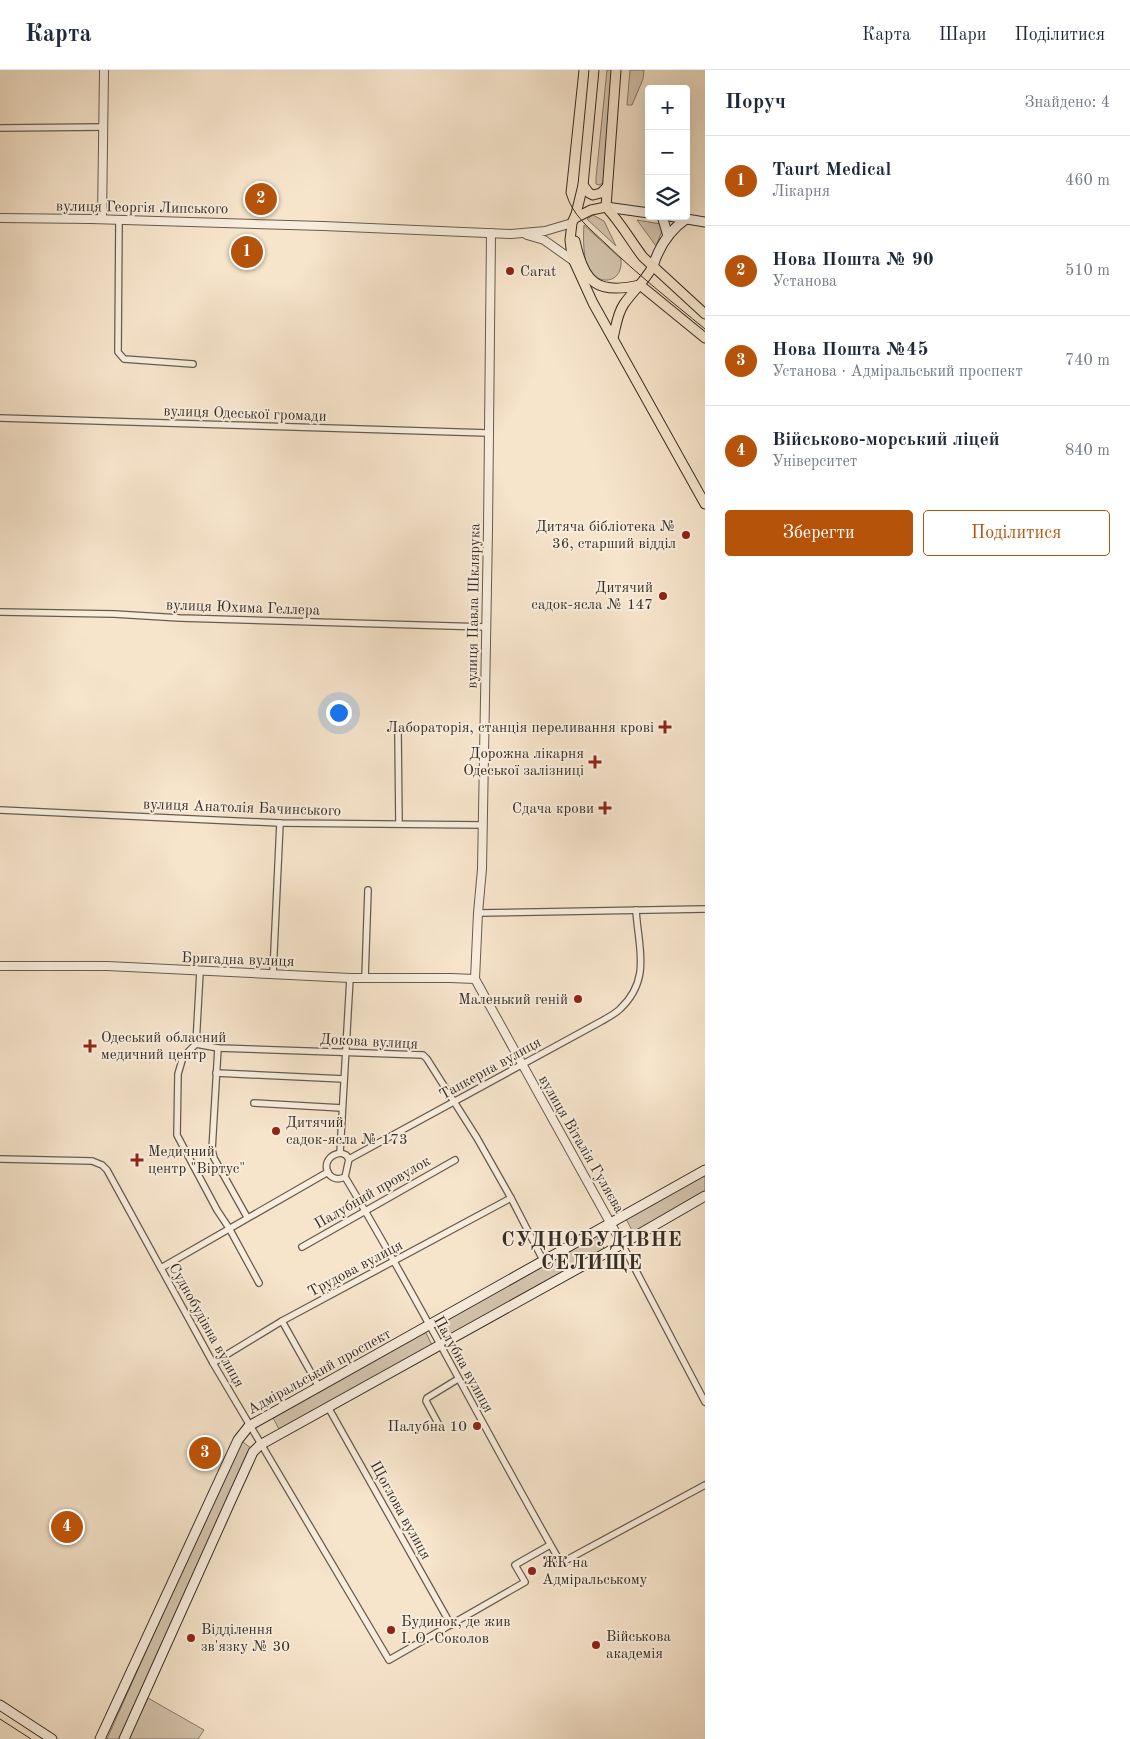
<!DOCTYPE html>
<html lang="uk">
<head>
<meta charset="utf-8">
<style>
  body { margin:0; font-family:"Old Standard TT",serif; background:#f2f2f3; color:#1f2937 }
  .controls { position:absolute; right:15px; top:15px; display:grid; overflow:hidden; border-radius:5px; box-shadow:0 5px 20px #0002 }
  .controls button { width:45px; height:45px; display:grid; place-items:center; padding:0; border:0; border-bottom:1px solid #e0e1e3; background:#fff; color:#1f2937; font:25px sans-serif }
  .you { position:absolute; left:338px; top:642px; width:18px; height:18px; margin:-12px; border:4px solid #fff; border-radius:50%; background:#1a73e8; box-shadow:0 0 0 8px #1a73e833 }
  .badge { display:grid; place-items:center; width:32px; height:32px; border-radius:50%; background:#b45309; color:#fff; font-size:16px; font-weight:700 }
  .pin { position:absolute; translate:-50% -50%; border:2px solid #fff; box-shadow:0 1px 5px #0006 }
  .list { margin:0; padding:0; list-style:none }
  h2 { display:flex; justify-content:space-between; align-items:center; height:65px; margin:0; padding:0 20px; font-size:21px }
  h2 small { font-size:16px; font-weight:400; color:#747a83 }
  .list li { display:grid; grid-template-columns:32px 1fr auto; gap:15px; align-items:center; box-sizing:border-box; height:90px; padding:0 20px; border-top:1px solid #e0e1e3 }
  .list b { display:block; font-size:19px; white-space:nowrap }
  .list p { margin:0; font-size:16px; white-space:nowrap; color:#747a83 }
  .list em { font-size:16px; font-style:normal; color:#747a83 }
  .actions { display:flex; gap:10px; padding:15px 20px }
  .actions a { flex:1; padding:11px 0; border:1px solid #b45309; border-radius:5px; text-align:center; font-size:18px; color:#b45309 }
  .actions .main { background:#b45309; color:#fff }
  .icon { flex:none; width:28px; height:28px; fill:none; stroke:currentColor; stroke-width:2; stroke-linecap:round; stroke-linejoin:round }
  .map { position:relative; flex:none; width:705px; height:1669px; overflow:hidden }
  header { display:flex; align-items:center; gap:30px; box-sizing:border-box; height:70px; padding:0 25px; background:#fff; border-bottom:1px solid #e0e1e3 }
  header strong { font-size:24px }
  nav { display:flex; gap:28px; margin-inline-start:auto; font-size:18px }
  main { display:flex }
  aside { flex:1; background:#fff }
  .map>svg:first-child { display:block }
  .green { fill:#d5c5af; stroke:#867a6a }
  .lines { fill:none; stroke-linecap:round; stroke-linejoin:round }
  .minor-casing { stroke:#665c4e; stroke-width:8 }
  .tertiary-casing { stroke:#665c4e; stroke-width:10 }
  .secondary-casing { stroke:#362e24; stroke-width:11 }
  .primary-casing { stroke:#362e24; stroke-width:11 }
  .minor { stroke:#f9eddd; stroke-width:5.5 }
  .tertiary { stroke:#f9eddd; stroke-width:8 }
  .secondary { stroke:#f9eddd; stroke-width:9 }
  .primary { stroke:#f6e4cb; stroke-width:9 }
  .tram { stroke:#362e24; stroke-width:1 }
  .poi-dot { fill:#8f2418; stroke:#f9eddd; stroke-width:2 }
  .labels { text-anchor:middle; stroke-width:4; stroke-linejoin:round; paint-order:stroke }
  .street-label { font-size:15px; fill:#362e24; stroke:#f9eddd }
  .poi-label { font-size:15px; fill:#362e24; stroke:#f9eddd; text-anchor:start }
  .district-label { font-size:20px; font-weight:bold; letter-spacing:1px; fill:#362e24; stroke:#f9eddd }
</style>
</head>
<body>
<header>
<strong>Карта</strong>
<nav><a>Карта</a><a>Шари</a><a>Поділитися</a></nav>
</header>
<main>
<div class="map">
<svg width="705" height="1669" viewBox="0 0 705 1669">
  <rect width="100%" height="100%" fill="#f6e4cb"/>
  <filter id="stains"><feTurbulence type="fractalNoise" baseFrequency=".004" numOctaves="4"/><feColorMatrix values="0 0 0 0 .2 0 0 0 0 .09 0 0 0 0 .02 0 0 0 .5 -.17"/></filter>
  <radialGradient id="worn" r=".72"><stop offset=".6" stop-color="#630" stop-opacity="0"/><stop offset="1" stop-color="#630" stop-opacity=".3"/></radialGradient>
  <g class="green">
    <path d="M607,0h6l-9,110 -1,3 -4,2 -3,-1v-6z"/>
    <path d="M630,0h14l-1,9 -11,26h-5z"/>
    <path d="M593,145l11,6 12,25 -29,-27z"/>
    <path d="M637,150l24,4 2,4 -7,18z"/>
    <path d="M584,155l37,34c2,23 -19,27 -31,13 -7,-8 -7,-37 -6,-47z"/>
    <path d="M705,1105v20l-71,39 -8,-15z"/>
    <path d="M596,1165l9,15 -159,89 -9,-15z"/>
    <path d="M425,1261l8,16 -153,84 -8,-15z"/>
    <path d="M240,1370l11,8 -130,291h-14z"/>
    <path d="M148,1628l56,32 -6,9h-70z"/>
  </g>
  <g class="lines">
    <defs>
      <g id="minor">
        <path d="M0,58l103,-1"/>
        <path d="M119,150l-1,132 6,7 69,5"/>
        <path d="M0,348l488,15"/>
        <path d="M0,542l114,2 66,4 306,9"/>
        <path d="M398,663l1,91"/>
        <path d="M0,740l280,13 203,2"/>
        <path d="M478,843l227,-4"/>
        <path d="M200,902l-4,72 -13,13 -5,17 -1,61 40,75 12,18 30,55"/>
        <path d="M273,903l7,-150"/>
        <path d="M365,908l3,-88"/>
        <path d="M196,974l22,4 205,7 4,4 50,79 34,60 33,64"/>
        <path d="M218,978l-6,102 2,8 33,59"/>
        <path d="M216,1003l128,6"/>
        <path d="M254,1033l88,5"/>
        <path d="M340,1083l10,-175"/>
        <path d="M341,1083l5,2 3,4 -4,18c-19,9 -28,-21 -4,-24z"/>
        <path d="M0,1089l92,2 10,4 5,5 106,193 176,297 136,-78 -10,-17 35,-20"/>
        <path d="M349,1089l251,-137c7,-4 15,-8 20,-13 32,-30 18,-62 16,-99"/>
        <path d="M345,1107c76,126 142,258 216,386l144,-78"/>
        <path d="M622,1174l83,158"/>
        <path d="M302,1177l153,-87"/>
        <path d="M161,1198l167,-96"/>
        <path d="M282,1251l37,66"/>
        <path d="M213,1293l69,-42 229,-123"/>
        <path d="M328,1337l123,218"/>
        <path d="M440,1357l-14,-26 1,-3 31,-19"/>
      </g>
      <g id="tertiary">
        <path d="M0,148l91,1 232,7 188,8 34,-3 27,-8"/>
        <path d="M102,149l2,-149"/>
        <path d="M491,163l-3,296 -6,340 -4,44 -3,66 147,265"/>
        <path d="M527,165l17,5 31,22"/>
        <path d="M0,896h107l243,12h100l25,1"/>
      </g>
      <g id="secondary">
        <path d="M606,137l43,6"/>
        <path d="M662,146l6,20"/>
        <path d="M669,146l36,6"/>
        <path d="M653,196c6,-19 17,-36 33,-47"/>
        <path d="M0,1635l52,34"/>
        <path d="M100,1669l138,-299 11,-14 456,-256"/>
        <path d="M124,1669l109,-243 20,-44 7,-7 362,-201 83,-48"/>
      </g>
      <g id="primary">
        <path d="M594,0l-11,115 -7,29 -4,9 -2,17 2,17 21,46 112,201"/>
        <path d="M583,115l6,8 4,2 8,-2 6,-6"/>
        <path d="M606,137c15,16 24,33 37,50l62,57"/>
        <path d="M606,137l10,-137"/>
        <path d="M575,148l16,-8 15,-3"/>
        <path d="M575,171c9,42 22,54 65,44"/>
        <path d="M640,215l65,53"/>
        <path d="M613,268c3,-11 4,-24 11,-34 9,-13 21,-23 29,-38"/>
      </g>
    </defs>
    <use href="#minor" class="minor-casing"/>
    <use href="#tertiary" class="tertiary-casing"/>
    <use href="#secondary" class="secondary-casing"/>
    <use href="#primary" class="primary-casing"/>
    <use href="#minor" class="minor"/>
    <use href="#tertiary" class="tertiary"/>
    <use href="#secondary" class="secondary"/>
    <use href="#primary" class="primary"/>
    <g class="tram">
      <path d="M579,0l-13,123c6,22 24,36 40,51 31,30 65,57 99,85"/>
      <path d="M0,1649l31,20"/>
    </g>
  </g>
  <g class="poi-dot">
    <circle cx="510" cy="201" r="5"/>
    <circle cx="686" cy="465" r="5"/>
    <circle cx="663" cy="526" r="5"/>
    <path d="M662.5 649.5h5v5h5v5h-5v5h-5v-5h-5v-5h5z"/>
    <path d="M592.5 684.5h5v5h5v5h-5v5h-5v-5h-5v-5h5z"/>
    <path d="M602.5 730.5h5v5h5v5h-5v5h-5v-5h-5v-5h5z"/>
    <circle cx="578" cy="929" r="5"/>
    <path d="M87.5 968.5h5v5h5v5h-5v5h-5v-5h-5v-5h5z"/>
    <circle cx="276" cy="1061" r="5"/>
    <path d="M134.5 1082.5h5v5h5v5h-5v5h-5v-5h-5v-5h5z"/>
    <circle cx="477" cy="1356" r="5"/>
    <circle cx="532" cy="1501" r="5"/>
    <circle cx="391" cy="1560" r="5"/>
    <circle cx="191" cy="1568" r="5"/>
    <circle cx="596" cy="1575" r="5"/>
  </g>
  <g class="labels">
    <g class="street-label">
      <text transform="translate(142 137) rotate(1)" y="5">вулиця Георгія Липського</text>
      <text transform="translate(245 343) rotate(2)" y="5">вулиця Одеської громади</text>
      <text transform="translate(473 536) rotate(-89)" y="5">вулиця Павла Шклярука</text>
      <text transform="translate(243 537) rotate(2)" y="5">вулиця Юхима Геллера</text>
      <text transform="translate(242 737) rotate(2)" y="5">вулиця Анатолія Бачинського</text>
      <text transform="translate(238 889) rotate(2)" y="5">Бригадна вулиця</text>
      <text transform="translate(369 971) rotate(3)" y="5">Докова вулиця</text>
      <text transform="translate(490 998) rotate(-29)" y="5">Танкерна вулиця</text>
      <text transform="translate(582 1074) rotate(60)" y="5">вулиця Віталія Гуляєва</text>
      <text transform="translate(372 1122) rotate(-30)" y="5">Палубний провулок</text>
      <text transform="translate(355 1198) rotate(-28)" y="5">Трудова вулиця</text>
      <text transform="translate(207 1255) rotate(61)" y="5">Суднобудівна вулиця</text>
      <text transform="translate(464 1294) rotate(61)" y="5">Палубна вулиця</text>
      <text transform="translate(319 1301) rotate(-29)" y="5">Адміральський проспект</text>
      <text transform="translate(401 1440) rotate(61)" y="5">Щоглова вулиця</text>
    </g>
    <g class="poi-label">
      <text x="520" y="206">Carat</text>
      <text x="676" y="461" text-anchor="end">Дитяча бібліотека №<tspan x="676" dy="17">36, старший відділ</tspan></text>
      <text x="653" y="522" text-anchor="end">Дитячий<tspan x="653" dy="17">садок-ясла № 147</tspan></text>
      <text x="654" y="662" text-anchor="end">Лабораторія, станція переливання крові</text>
      <text x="584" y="688" text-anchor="end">Дорожна лікарня<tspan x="584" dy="17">Одеської залізниці</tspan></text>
      <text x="594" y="743" text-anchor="end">Сдача крови</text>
      <text x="568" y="934" text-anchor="end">Маленький геній</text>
      <text x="101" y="972">Одеський обласний<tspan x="101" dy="17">медичний центр</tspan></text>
      <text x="286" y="1057">Дитячий<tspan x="286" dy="17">садок-ясла № 173</tspan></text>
      <text x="148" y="1086">Медичний<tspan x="148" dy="17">центр "Віртус"</tspan></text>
      <text x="467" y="1361" text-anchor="end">Палубна 10</text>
      <text x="542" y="1497">ЖК на<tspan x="542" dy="17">Адміральському</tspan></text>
      <text x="401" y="1556">Будинок, де жив<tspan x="401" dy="17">І. О. Соколов</tspan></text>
      <text x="201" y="1564">Відділення<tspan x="201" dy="17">зв'язку № 30</tspan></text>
      <text x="606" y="1571">Військова<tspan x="606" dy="17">академія</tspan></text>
    </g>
    <g class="district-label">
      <text x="592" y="1176">СУДНОБУДІВНЕ<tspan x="592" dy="23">СЕЛИЩЕ</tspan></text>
    </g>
  </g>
  <rect width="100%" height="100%" filter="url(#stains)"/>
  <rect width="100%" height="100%" fill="url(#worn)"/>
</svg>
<div class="controls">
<button>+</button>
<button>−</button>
<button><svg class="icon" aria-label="layers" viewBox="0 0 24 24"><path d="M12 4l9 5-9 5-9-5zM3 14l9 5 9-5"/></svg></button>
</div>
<div class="you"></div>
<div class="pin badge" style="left:247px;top:182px">1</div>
<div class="pin badge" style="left:261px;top:129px">2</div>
<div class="pin badge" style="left:205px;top:1383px">3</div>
<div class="pin badge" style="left:67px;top:1457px">4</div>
</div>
<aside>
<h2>Поруч<small>Знайдено: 4</small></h2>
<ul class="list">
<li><span class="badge">1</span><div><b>Taurt Medical</b><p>Лікарня</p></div><em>460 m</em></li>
<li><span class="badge">2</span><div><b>Нова Пошта № 90</b><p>Установа</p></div><em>510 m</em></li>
<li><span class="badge">3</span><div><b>Нова Пошта №45</b><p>Установа · Адміральський проспект</p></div><em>740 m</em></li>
<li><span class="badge">4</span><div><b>Військово-морський ліцей</b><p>Університет</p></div><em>840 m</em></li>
</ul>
<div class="actions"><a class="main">Зберегти</a><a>Поділитися</a></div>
</aside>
</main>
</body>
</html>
